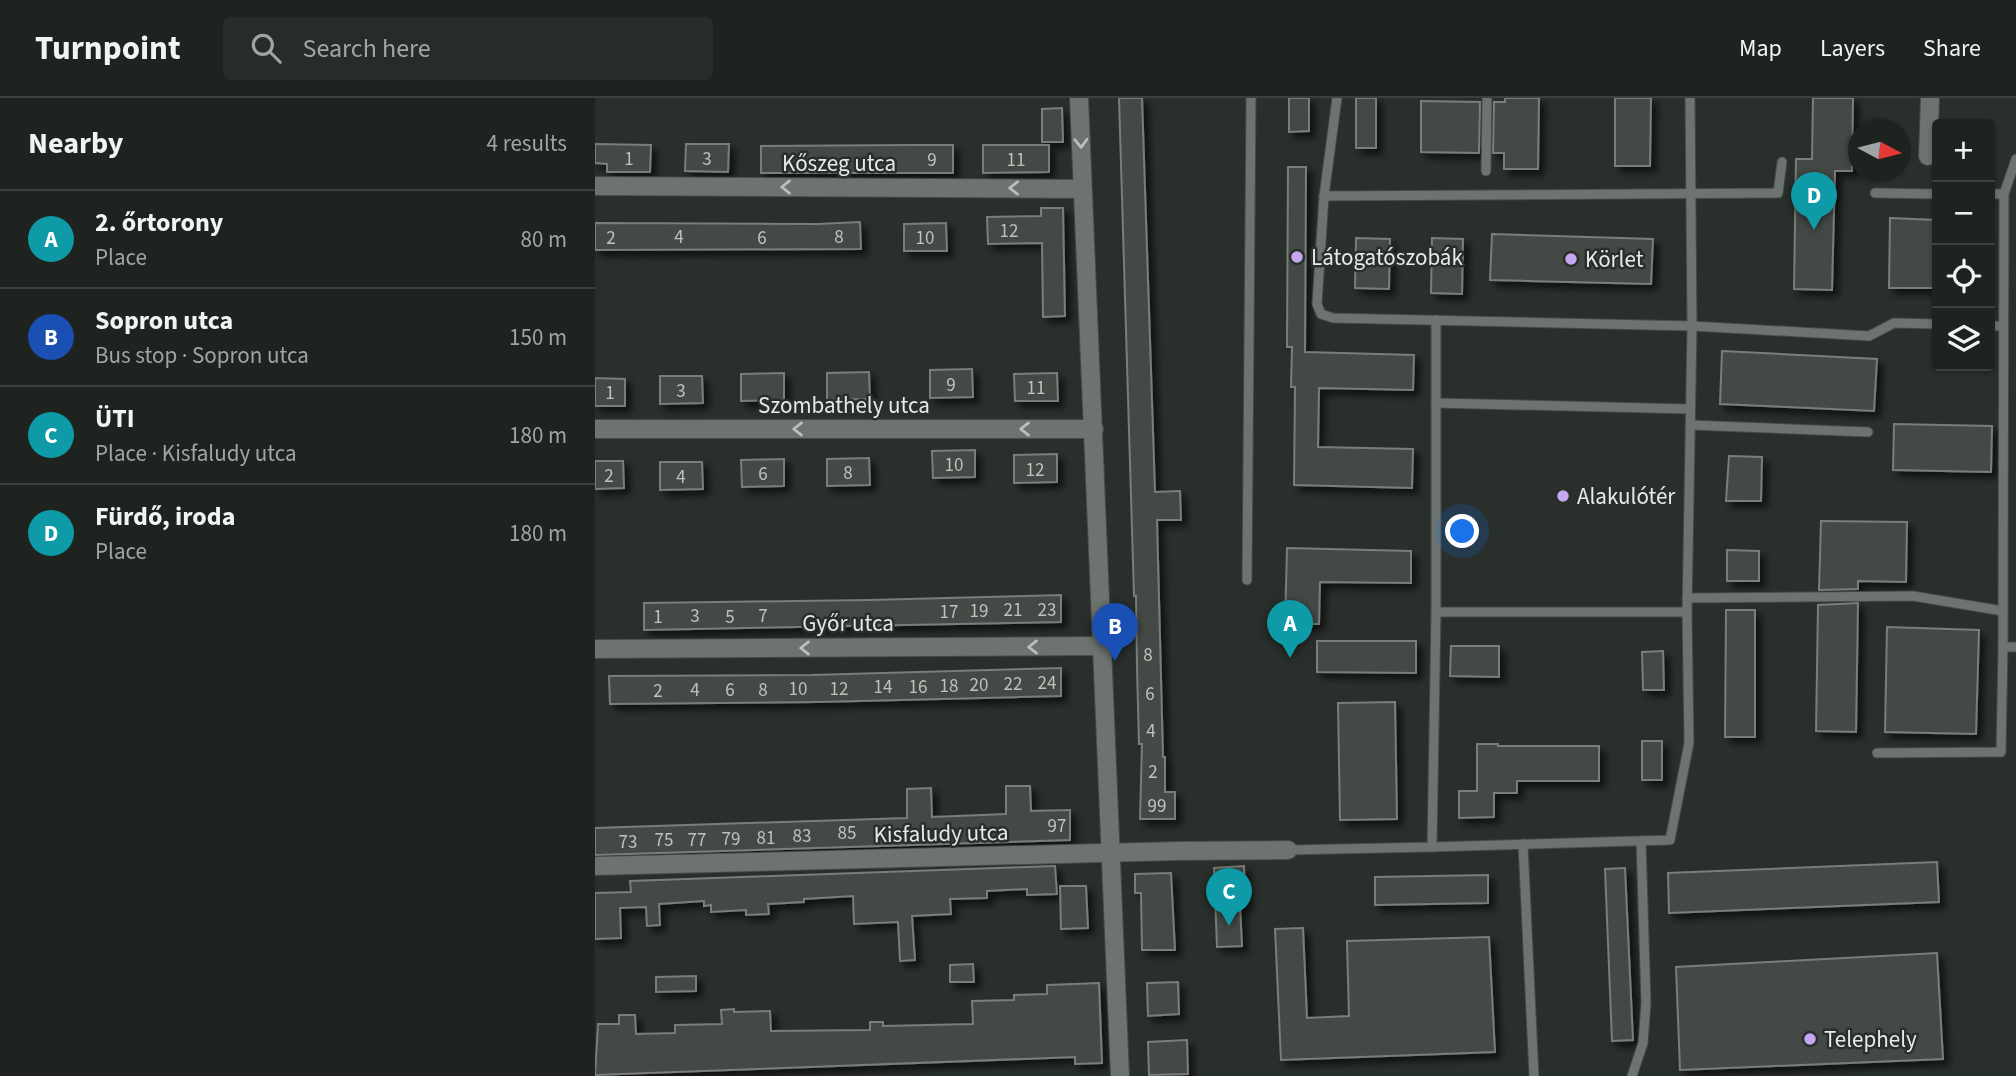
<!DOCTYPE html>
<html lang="en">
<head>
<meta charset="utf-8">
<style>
  body { margin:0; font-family:"Source Sans 3",sans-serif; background:#272b29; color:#f1f3f6 }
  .controls { position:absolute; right:21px; top:21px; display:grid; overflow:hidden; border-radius:7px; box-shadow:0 2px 5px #0004 }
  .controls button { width:63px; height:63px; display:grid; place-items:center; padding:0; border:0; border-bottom:2px solid #3c403e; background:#1f2320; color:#f1f3f6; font:35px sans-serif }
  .compass { position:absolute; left:1253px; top:21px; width:63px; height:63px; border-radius:50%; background:#1f2320; box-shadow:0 2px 5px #0004; rotate:97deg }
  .you { position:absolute; left:868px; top:434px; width:24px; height:24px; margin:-18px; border:5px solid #fff; border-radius:50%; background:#1a73e8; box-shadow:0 0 0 10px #1a73e833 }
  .badge { display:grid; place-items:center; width:46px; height:46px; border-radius:50%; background:#0b8043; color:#fff; font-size:23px; font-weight:700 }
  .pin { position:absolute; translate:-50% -58px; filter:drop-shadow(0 2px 4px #0008) }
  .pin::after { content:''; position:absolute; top:37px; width:24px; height:21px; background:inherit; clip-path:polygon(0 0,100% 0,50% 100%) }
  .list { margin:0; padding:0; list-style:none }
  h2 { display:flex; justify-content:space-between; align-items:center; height:91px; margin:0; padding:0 28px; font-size:30px }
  h2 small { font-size:23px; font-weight:400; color:#a1a4a5 }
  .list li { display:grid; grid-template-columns:46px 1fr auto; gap:21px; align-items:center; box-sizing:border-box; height:98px; padding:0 28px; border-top:2px solid #3c403e }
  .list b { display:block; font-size:26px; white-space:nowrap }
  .list p { margin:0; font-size:23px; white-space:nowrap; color:#a1a4a5 }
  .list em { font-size:23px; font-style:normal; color:#a1a4a5 }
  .icon { flex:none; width:38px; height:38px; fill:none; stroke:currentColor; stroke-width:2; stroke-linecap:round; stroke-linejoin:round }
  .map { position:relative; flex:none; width:1421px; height:978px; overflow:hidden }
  header { display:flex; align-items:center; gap:42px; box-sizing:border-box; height:98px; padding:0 35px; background:#1f2320; border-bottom:2px solid #3c403e }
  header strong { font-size:33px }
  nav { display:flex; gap:38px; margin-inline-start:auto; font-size:24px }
  .search { width:490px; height:63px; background:#272b29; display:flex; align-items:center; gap:18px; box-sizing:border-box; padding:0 24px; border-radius:7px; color:#a1a4a5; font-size:26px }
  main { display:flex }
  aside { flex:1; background:#1f2320 }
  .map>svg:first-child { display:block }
  .building { fill:#444945; stroke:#787e79; stroke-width:2; filter:url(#shadow) }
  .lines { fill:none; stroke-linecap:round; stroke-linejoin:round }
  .service-casing { stroke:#454a46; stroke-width:11 }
  .minor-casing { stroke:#454a46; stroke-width:20 }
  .service { stroke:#6d736f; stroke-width:9 }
  .minor { stroke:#6d736f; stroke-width:18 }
  .oneway { stroke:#bcc0bd }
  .poi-dot { fill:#c5a7f1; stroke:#292f2b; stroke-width:2.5 }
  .labels { text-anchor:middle; stroke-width:5; stroke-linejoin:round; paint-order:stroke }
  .number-label { font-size:19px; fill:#bec2be }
  .street-label { font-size:23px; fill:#e6eae7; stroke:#292f2b }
  .poi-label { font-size:23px; fill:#e6eae7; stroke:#292f2b; text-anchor:start }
</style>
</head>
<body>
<header>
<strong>Turnpoint</strong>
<div class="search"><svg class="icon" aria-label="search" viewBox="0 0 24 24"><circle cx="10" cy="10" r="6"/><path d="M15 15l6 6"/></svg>Search here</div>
<nav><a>Map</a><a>Layers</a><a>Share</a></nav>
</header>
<main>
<aside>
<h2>Nearby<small>4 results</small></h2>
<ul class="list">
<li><span class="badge" style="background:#0f9aa8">A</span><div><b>2. őrtorony</b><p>Place</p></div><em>80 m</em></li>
<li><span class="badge" style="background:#1a4fb4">B</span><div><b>Sopron utca</b><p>Bus stop · Sopron utca</p></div><em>150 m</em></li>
<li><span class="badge" style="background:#0f9aa8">C</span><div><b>ÜTI</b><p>Place · Kisfaludy utca</p></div><em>180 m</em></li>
<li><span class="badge" style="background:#0f9aa8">D</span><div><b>Fürdő, iroda</b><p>Place</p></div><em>180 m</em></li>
</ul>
</aside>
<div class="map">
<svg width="1421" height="978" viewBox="0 0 1421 978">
  <defs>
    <filter id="shadow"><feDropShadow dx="5.5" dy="5.5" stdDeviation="3.5" flood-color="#0009"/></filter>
  </defs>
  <rect width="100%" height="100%" fill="#292f2b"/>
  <g class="building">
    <path d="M524,0h23l13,394 25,-1 1,29h-24l6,237h2v35h10v27h-35l2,-75h-3l-2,-77 -1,-71h-2z"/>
    <path d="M694,0h20v33l-20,1z"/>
    <rect x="761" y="0" width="20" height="50"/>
    <path d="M910,0h34l-1,71h-34v-16h-11l1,-51h11z"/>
    <path d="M1020,0h36l-1,68h-35z"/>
    <path d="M1218,0h40l-1,73h-17l-3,119 -38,-1 2,-130h16z"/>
    <path d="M826,3l59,1 -1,51 -58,-1z"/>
    <path d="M467,10l1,34h-21v-33z"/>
    <path d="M0,46l56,1 -1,27h-43v-8l-12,-1z"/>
    <path d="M91,46h43l-1,28 -43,-1z"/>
    <path d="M315,47h43v28h-192v-27z"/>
    <path d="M388,47h66v27l-66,1z"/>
    <path d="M693,69h18l-1,185 109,3 -1,35 -94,-2 -1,59 95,2 -1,39 -118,-3 1,-98h-4l1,-40h-5z"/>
    <path d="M446,110h22l2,108 -22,1 -1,-74 -54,1 -1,-27 54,-1z"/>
    <path d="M1295,120l47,2v68h-48z"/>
    <path d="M265,124l1,27 -266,1v-27l222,1z"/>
    <path d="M351,125l1,28h-43v-27z"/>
    <path d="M897,136l161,5 -2,45 -161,-4z"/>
    <path d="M761,140l34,1 -1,50 -34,-1z"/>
    <path d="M837,140l31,1 -1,55 -31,-1z"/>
    <path d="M1127,253l155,8 -3,52 -154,-7z"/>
    <path d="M377,271l1,28 -43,1v-28z"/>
    <path d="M274,274l1,27 -43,1v-27z"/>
    <path d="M189,275v27l-43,1v-27z"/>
    <path d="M462,275l1,28h-43l-1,-27z"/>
    <path d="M65,278h42l1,27 -43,1z"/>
    <path d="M0,280l30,1v27h-30z"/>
    <path d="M1299,326l98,2 -1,46 -98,-2z"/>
    <path d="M380,352v27l-42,1 -1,-27z"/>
    <path d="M462,356v28l-43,1v-28z"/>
    <path d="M1134,358l33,1 -1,44h-35z"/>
    <path d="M274,360l1,27 -43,1v-27z"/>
    <path d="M189,361v27l-42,1 -1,-27z"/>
    <path d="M0,363h28l1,27 -29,1z"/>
    <path d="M65,364h42l1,27 -43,1z"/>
    <path d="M1226,423l86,1 -1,60 -48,-1v8l-39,1z"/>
    <path d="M692,450l124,3v32l-91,-1 -1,42h-34z"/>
    <path d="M1132,452l32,1v30h-32z"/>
    <path d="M466,497v27l-417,8v-27l225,-3z"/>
    <path d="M1263,505l-2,129 -40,-1 2,-126z"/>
    <path d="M1131,512h29v127h-30z"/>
    <path d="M1292,529l92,3 -3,104 -91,-2z"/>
    <path d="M722,543h99v32l-99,-1z"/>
    <path d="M856,548h48v31l-49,-1z"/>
    <path d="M1068,553l1,39h-21l-1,-38z"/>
    <path d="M466,570v28l-243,6 -208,2 -1,-28 203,-1z"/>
    <path d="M800,604l2,117 -57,1 -2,-117z"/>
    <rect x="1047" y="643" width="20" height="39"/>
    <path d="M882,646h21v2h101v35h-82v12h-23v24l-35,1v-27h18z"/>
    <path d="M411,688h24l1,25 39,-1v30l-475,15v-27l312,-10v-29l24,-1 1,29 74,-3z"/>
    <path d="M1342,764l2,40 -270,11 -1,-40z"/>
    <path d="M460,768l2,28 -30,1v-6l-40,2v7l-37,1 1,15 -39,2 3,44 -15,1 -2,-39 -44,2 -1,-28 -49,3v3l-36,2 1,10 -23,1v-5l-35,2v-7l-7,1v-5l-45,3 1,21 -13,1 -1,-19 -26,1 1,30 -26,1v-46l36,-1 -1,-11z"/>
    <path d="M649,768l1,40h-5l2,40 -25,1 -3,-79z"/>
    <path d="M1030,770l8,172 -21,1 -7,-172z"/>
    <path d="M576,775l4,77h-33l-1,-57h-6v-19z"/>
    <path d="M893,777v28l-113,2v-28z"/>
    <path d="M465,788h26l2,42 -27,1z"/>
    <path d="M708,830l4,90 42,-2 -2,-75 142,-4 6,115 -214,8 -6,-131z"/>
    <path d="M1342,855l6,106 -263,11 -4,-103z"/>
    <path d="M378,866l1,18h-24v-17z"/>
    <path d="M101,878v15l-40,1v-15z"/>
    <path d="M583,884l1,32 -31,2 -1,-33z"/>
    <path d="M504,885l3,80 -27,1v-7l-480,18 3,-51h21v-9h16l1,19 39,-1v-8l47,-1 -1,-14 13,-1v3l36,-1 1,20 99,-1v-8h13v4l90,-2 -1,-23 42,-1v-5l33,-1v-9z"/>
    <path d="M592,942l1,34 -39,1 -1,-33z"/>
  </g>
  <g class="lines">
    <defs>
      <g id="service">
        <path d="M742,0l-13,98 454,-3 4,-31"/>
        <path d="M1421,61l-12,35 -1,417v36h13"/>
        <path d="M891,73l1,-73"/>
        <path d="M1280,95l62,1"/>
        <path d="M1395,96h14"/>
        <path d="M729,98l-7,108 4,10 12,4 359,8 177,10 25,-13 43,1"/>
        <path d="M1395,228h13"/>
        <path d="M841,305l254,6"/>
        <path d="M1095,327l178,7"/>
        <path d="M652,482l4,-482"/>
        <path d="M1092,500l226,-2 90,15"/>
        <path d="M841,514h251l5,-286 -2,-228"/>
        <path d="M1282,655l124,-1 2,-105"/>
        <path d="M928,746l11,232"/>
        <path d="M837,749l238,-7 19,-97 -2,-131"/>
        <path d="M693,752l144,-3 4,-235v-292"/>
        <path d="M1037,978l11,-33 3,-40 -5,-162"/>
      </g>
      <g id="minor">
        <path d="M484,0l41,978"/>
        <path d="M1333,58l2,-58"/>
        <path d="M0,88l487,3"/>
        <path d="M0,331h499"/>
        <path d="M0,551l506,-3"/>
        <path d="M0,768l581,-15 112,-1"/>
      </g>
    </defs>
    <use href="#service" class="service-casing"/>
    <use href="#minor" class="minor-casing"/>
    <use href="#service" class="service"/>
    <use href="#minor" class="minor"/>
  </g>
  <defs><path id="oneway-chevron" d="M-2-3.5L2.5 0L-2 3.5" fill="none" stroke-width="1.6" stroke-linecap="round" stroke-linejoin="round" transform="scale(1.75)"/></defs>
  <g class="oneway">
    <use href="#oneway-chevron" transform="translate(486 45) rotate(88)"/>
    <use href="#oneway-chevron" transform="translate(191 89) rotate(-180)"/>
    <use href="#oneway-chevron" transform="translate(419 90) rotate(-180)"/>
    <use href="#oneway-chevron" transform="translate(203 331) rotate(180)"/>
    <use href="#oneway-chevron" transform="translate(430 331) rotate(180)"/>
    <use href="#oneway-chevron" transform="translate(438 549) rotate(180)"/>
    <use href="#oneway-chevron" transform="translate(210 550) rotate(180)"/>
  </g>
  <g class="poi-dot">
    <circle cx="702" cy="159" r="7"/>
    <circle cx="976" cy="161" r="7"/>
    <circle cx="968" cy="398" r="7"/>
    <circle cx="1215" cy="941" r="7"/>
  </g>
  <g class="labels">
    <g class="number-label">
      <text x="34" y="67">1</text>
      <text x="112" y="67">3</text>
      <text x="337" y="68">9</text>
      <text x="421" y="68">11</text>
      <text x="414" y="139">12</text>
      <text x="84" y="145">4</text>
      <text x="244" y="145">8</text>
      <text x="16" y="146">2</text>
      <text x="167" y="146">6</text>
      <text x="330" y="146">10</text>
      <text x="356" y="293">9</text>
      <text x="441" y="296">11</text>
      <text x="86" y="299">3</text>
      <text x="15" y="301">1</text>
      <text x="359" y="373">10</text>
      <text x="440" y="378">12</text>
      <text x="253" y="381">8</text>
      <text x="168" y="382">6</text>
      <text x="14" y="384">2</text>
      <text x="86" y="385">4</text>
      <text x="418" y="518">21</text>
      <text x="452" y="518">23</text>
      <text x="384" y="519">19</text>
      <text x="354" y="520">17</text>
      <text x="100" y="524">3</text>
      <text x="168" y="524">7</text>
      <text x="63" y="525">1</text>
      <text x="135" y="525">5</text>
      <text x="553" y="563">8</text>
      <text x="452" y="591">24</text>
      <text x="418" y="592">22</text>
      <text x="384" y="593">20</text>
      <text x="354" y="594">18</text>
      <text x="288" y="595">14</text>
      <text x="323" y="595">16</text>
      <text x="203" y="597">10</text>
      <text x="244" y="597">12</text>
      <text x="100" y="598">4</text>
      <text x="135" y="598">6</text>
      <text x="168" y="598">8</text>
      <text x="63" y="599">2</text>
      <text x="555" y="602">6</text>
      <text x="556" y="639">4</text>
      <text x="558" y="680">2</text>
      <text x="562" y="714">99</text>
      <text x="462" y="734">97</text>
      <text x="252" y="741">85</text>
      <text x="207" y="744">83</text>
      <text x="171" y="746">81</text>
      <text x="136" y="747">79</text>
      <text x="69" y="748">75</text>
      <text x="102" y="748">77</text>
      <text x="33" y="750">73</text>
    </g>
    <g class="street-label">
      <text x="244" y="73">Kőszeg utca</text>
      <text x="249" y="315">Szombathely utca</text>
      <text x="253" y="533">Győr utca</text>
      <text transform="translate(346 735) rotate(-1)" y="8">Kisfaludy utca</text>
    </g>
    <g class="poi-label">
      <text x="716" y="167">Látogatószobák</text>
      <text x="990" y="169">Körlet</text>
      <text x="982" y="406">Alakulótér</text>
      <text x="1229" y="949">Telephely</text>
    </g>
  </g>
</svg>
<div class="controls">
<button>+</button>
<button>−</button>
<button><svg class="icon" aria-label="locate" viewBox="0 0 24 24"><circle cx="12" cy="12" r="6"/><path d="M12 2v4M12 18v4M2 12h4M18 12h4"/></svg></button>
<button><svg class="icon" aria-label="layers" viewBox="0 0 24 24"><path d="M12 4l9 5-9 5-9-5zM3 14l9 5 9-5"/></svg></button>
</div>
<svg class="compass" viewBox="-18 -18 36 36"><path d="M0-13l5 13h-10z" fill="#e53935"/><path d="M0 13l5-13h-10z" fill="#a1a4a5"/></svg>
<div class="you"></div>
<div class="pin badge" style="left:695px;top:560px;background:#0f9aa8">A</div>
<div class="pin badge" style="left:520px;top:563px;background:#1a4fb4">B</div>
<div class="pin badge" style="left:634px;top:828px;background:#0f9aa8">C</div>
<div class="pin badge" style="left:1219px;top:132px;background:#0f9aa8">D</div>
</div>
</main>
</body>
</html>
